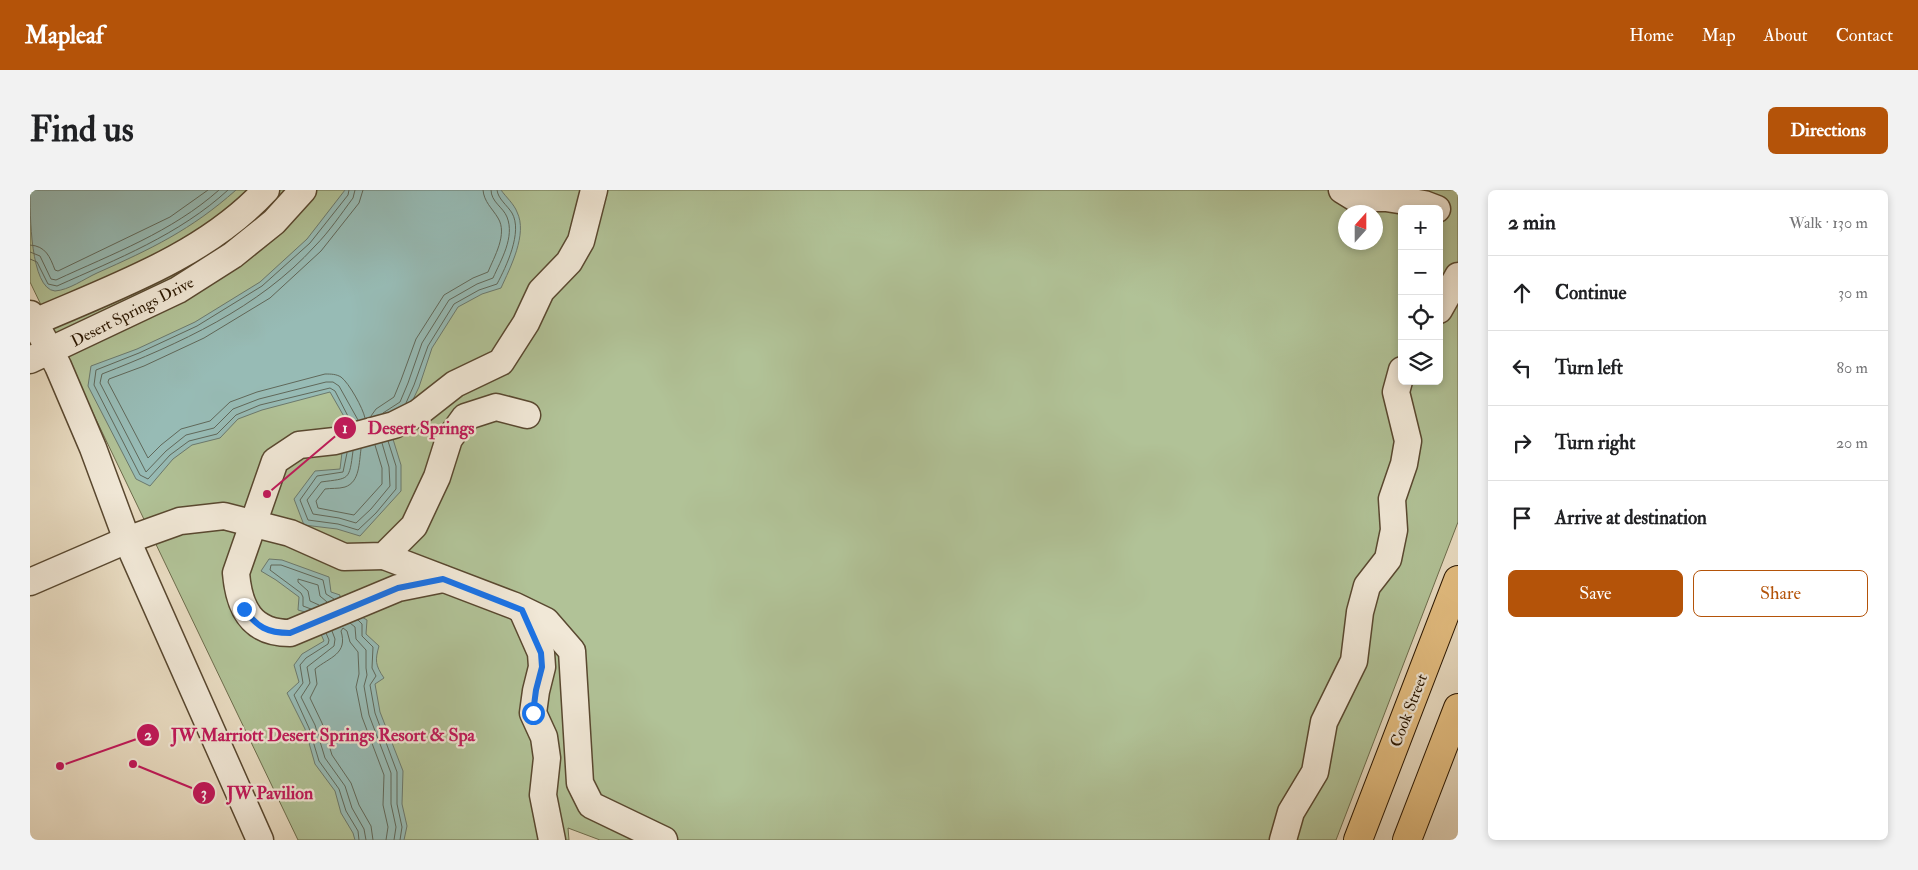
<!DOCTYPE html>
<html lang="en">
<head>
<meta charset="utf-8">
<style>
  body { margin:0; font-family:"IM FELL Double Pica",serif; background:#f2f2f2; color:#202124 }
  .controls { position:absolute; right:15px; top:15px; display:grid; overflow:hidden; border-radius:8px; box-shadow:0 2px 8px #0003 }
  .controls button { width:45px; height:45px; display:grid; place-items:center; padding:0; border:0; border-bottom:1px solid #e0e0e0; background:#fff; color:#202124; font:25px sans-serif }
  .compass { position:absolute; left:1308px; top:15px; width:45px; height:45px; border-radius:50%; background:#fff; box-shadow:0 2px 8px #0003; rotate:21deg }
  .stop { position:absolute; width:15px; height:15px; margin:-11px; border:4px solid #1a73e8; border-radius:50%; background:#fff }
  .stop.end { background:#1a73e8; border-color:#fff; box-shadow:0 1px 5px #0008 }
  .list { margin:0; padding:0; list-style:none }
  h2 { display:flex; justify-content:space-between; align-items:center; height:65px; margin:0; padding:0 20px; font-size:21px }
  h2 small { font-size:16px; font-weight:400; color:#757577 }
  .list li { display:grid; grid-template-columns:32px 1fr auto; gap:15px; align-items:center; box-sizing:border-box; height:75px; padding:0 20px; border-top:1px solid #e0e0e0 }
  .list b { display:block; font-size:19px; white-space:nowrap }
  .list em { font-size:16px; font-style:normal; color:#757577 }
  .actions { display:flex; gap:10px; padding:15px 20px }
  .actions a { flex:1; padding:11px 0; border:1px solid #b45309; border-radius:8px; text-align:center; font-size:18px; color:#b45309 }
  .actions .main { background:#b45309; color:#fff }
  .icon { flex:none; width:28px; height:28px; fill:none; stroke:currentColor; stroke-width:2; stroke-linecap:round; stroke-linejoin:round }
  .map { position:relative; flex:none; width:1428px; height:650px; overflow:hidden; border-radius:8px }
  header { display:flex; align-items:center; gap:30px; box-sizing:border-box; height:70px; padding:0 25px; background:#b45309; color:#fff }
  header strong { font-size:24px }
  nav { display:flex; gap:28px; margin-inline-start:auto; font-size:18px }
  .intro { display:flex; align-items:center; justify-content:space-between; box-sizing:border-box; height:120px; padding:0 30px }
  h1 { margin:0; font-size:35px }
  .button { padding:12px 22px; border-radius:8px; background:#b45309; color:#fff; font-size:18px; font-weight:700 }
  main { display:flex; gap:30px; padding:0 30px }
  aside { flex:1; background:#fff; border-radius:8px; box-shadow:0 2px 8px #0003 }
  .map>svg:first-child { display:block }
  .green { fill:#b1c297; stroke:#6d6c4c; fill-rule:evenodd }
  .water { fill:#97bbb5; stroke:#6b796d }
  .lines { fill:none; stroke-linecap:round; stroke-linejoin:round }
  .shore { stroke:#60685a; stroke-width:1 }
  .minor-casing { stroke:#594830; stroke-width:29 }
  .major-casing { stroke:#291600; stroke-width:30 }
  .minor { stroke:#f1e8d7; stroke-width:26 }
  .major { stroke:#e4be81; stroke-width:28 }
  .route { stroke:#1a73e8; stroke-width:6 }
  .labels { text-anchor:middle; stroke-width:4.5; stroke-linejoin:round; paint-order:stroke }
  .street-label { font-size:16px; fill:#291600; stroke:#f1e8d7 }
  .leader { fill:none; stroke:#c2185b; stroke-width:2 }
  .callout-dot { fill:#c2185b; stroke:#f1e8d7; stroke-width:2 }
  .mark-label { font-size:15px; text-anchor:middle; font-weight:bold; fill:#fff }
  .callout-label { font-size:18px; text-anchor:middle; font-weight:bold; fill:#c2185b; stroke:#f1e8d7; stroke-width:4.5; stroke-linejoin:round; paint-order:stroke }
</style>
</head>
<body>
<header>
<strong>Mapleaf</strong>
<nav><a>Home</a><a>Map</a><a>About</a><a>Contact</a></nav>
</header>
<div class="intro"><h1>Find us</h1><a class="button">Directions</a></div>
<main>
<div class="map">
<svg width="1428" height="650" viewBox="0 0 1428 650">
  <rect width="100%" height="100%" fill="#e9dcc2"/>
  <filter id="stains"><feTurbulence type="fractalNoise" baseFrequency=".004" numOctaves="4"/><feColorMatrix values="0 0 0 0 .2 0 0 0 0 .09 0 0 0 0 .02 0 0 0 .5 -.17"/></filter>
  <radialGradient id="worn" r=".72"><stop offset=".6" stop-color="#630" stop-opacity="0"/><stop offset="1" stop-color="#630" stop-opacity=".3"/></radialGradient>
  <path class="green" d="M0,0h1428v332l-122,318h-736l-32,-12 1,12h-271l-268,-558zM1372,19h37v172h-37zM1316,22h30v30h-30z"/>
  <g class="water">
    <path d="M0,0h206c-45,40 -85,59 -139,83 -13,6 -28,17 -42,18 -25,-2 -25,-78 -25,-101z"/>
    <path d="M315,0h156c5,7 13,14 16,22 11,22 -7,56 -16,76l-19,6 -24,13 -26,41 -13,39 -11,23 -20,13 13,42v26l-41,45 -23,-7 -33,-4 -10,-26 21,-28 25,-2 6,-49 -16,-28 -68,18 -24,9 -18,19 -28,7 -19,14 -23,27 -14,-7 -48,-93 3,-20 46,-17 58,-27 65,-40 47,-43z"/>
    <path d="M239,369l13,1 47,17 2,15 9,3 -1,9 28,16 -1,14 13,12c-4,14 -4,19 5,32l-9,6 5,28 23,59 -1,33 5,22 -3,14h-49l-2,-7 -12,-20 -6,-22 -20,-27 -10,-35 -18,-36 12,-11 -5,-17 8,-11 22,-13 -12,-27 -14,-4 1,-13 -23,-17 -15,-9z"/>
  </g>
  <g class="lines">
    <g class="shore">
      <path d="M319,0l-1,5 -38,48 -48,43 -65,40 -58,27 -43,17 -2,15 46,90 8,4 22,-24 19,-14 28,-7 19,-19 24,-10 70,-17 5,3 16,31"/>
      <path d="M325,0l-2,8c-12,16 -24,34 -38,48 -56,62 -136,98 -213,128l-2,9 46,89 20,-21 20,-16 28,-7 19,-19 26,-10 67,-17h7l6,4 19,34"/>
      <path d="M333,0l-4,13 -38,48 -51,47 -66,40 -60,28 -35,13 -1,3 40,76 13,-13 20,-16 29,-8 20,-19 27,-10 68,-18c6,0 11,0 16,3 8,6 22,31 24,41"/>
      <path d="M0,55c16,1 20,12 25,25l3,1 112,-54 38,-27"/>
      <path d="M0,62l10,4 11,23 5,1c56,-26 116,-48 163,-90"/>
      <path d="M0,69l7,3 11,22 9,2c60,-27 122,-51 171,-96"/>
      <path d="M376,213l8,-18 14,-39 26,-42 25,-14 18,-6c9,-17 26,-52 15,-71 -5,-8 -14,-14 -15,-23"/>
      <path d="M353,223l17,-11 8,-19 14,-40 27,-43 28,-16 16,-6c8,-18 22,-41 14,-61 -4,-10 -16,-15 -16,-27"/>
      <path d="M341,226l5,-7 18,-12 7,-17 15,-41 28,-44 29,-17 15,-6c6,-15 20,-38 10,-54 -6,-10 -14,-16 -15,-28"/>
      <path d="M331,259c-2,13 -1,33 -16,38 -7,2 -14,1 -20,2l-9,12 2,7 36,7 28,-31v-16l-7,-23"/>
      <path d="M323,261c-4,30 -3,27 -32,31l-14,18 6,14 26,4 17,5 15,-14 19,-23 -1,-19 -7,-24"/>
      <path d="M317,263l-4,19 -26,4 -17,24 8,20 30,4 20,6 18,-17 20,-24v-23l-8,-25"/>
      <path d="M289,415l-9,-4 -2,-10 -10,-9v-3l20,6 2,11 7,6"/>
      <path d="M281,419l-8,-3v-9l-2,-4 -31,-23 1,-5h10l42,15 3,14 8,5"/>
      <path d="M328,430l4,4v12l11,11 -1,21 4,8 -6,9 5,28 22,59v32l5,23 -2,13"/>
      <path d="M320,433l5,4 1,12 10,11v18l1,7 -3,11 5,29 22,58v31l5,23 -2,13"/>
      <path d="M302,441l3,8 -1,7 -27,21 3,16 -9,14 14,28 10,33 20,28 7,22 12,21 2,11"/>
      <path d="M296,443l3,7 -1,4 -22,14 -6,7 3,18 -9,12 15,33 10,33 20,28 7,22 12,20 1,9"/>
      <path d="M343,650l-2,-14 -12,-21 -8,-22 -19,-28 -10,-32 -12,-25 7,-14 -2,-15c15,-12 33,-15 26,-38l2,-3 4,3 3,11 8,10 1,22 -3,13 6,30 22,58 -1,30 5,22 -2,13"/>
    </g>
    <defs>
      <g id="minor">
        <path d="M1312,0l13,8h31l38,6 13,5"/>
        <path d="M1409,120l19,-34"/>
        <path d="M0,124l28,52 35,82 34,92 133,300"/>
        <path d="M0,134c82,-36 174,-67 236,-134"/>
        <path d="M0,170l148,-70 55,-35 41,-33 29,-32"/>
        <path d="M354,366l131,50 31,15 26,30 8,132 11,22 73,35"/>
        <path d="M413,389l-45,9 -108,45c-39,0 -51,-25 -54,-60l39,-112 24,-16 36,-4 59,-16 24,-12 37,-29 46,-22 25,-39 15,-32 28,-29 12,-21 13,-51"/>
        <path d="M0,392l97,-42 53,-19 44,-5 66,17 54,24 40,-1 30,-30 23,-49 12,-38 16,-22 31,-10 31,8"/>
        <path d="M492,420l19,43 1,14 -6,24 -3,22 11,24 3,21 -4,37 9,45"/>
        <path d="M1253,650l8,-28 24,-40 9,-50 30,-61 6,-49 7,-26 21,-27 6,-29 -2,-31 12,-35 4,-23 -12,-49 6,-22"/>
      </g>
      <g id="major">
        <path d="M1328,650l100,-260"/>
        <path d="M1377,650l51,-132"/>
      </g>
    </defs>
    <use href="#minor" class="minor-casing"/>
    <use href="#major" class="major-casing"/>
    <use href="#minor" class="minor"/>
    <use href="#major" class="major"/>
  </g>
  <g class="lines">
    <path class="route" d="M214,419c13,18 23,24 46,24l108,-45 45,-9 79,31 19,43 1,14 -6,23 -3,23"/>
  </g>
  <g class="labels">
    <g class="street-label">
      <text transform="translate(102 121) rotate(-27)" y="6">Desert Springs Drive</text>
      <text transform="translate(1378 520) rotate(-69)" y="6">Cook Street</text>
    </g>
  </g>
  <path class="leader" d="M237 304L315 238M30 576L118 545M103 574L174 603"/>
  <g class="callout-dot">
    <circle cx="237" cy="304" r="5"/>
    <circle cx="30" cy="576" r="5"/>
    <circle cx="103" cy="574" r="5"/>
    <circle cx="315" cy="238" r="12"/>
    <circle cx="118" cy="545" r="12"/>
    <circle cx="174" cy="603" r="12"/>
  </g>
  <g class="mark-label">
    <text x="315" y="243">1</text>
    <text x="118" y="550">2</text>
    <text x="174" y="608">3</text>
  </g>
  <g class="callout-label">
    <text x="391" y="244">Desert Springs</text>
    <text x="293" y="551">JW Marriott Desert Springs Resort &amp; Spa</text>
    <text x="240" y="609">JW Pavilion</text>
  </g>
  <rect width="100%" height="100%" filter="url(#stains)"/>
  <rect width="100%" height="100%" fill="url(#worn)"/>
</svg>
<div class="controls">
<button>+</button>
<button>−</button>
<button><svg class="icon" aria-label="locate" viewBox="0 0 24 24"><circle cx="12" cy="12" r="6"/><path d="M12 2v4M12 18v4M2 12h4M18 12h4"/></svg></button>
<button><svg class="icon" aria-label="layers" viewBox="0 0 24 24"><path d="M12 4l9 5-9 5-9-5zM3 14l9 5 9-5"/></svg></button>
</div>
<svg class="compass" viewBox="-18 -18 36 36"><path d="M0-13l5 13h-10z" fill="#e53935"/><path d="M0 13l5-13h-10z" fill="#757577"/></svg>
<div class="stop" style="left:503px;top:523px"></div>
<div class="stop end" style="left:214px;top:419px"></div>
</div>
<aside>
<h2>2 min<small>Walk · 130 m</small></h2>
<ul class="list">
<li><svg class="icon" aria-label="ahead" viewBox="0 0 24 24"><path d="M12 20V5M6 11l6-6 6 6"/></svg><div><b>Continue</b></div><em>30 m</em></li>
<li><svg class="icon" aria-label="left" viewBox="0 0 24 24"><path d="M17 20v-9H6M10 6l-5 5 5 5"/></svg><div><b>Turn left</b></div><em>80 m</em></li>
<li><svg class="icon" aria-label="right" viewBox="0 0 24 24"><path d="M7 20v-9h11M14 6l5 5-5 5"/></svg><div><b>Turn right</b></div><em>20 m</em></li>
<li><svg class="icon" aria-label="arrive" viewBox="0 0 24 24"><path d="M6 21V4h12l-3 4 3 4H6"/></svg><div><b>Arrive at destination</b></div></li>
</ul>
<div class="actions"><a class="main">Save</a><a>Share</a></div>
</aside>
</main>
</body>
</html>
